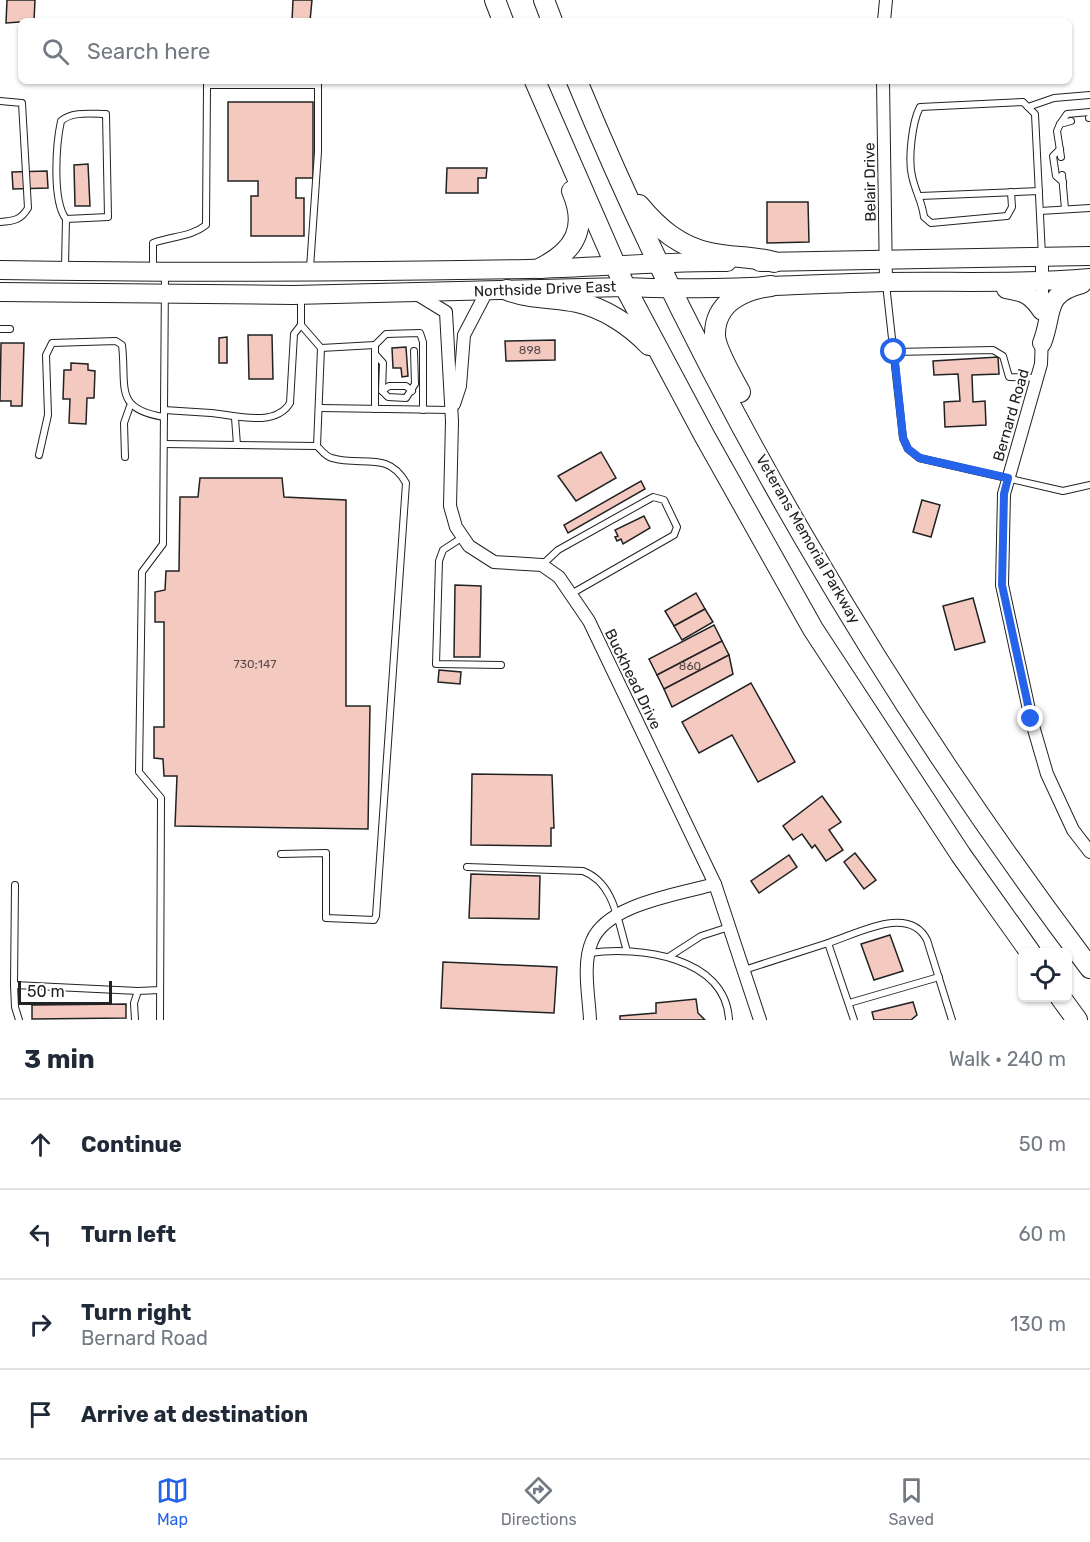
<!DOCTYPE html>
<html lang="en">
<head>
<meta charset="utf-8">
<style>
  body { margin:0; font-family:Rubik,sans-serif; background:#f6f6f7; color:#1f2937 }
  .controls { position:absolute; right:18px; bottom:18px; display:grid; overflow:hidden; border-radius:9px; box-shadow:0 2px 4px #0004 }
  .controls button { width:54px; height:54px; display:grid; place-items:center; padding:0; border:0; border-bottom:2px solid #e0e1e3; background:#fff; color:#1f2937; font:30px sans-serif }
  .scale { position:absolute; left:18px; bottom:15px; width:94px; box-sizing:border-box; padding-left:6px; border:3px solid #222; border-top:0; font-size:16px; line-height:21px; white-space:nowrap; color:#222; -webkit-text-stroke:4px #fff; paint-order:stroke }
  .stop { position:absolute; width:18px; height:18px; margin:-14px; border:4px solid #2563eb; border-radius:50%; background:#fff }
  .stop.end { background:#2563eb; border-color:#fff; box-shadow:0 2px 6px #0008 }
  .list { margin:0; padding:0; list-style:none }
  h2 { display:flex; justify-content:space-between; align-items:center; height:78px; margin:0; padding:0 24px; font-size:26px }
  h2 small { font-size:20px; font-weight:400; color:#747a83 }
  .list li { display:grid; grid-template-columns:39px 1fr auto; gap:18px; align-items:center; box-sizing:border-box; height:90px; padding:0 24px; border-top:2px solid #e0e1e3 }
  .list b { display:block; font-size:22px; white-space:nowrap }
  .list p { margin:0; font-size:20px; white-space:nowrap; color:#747a83 }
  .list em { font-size:20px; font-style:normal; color:#747a83 }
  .icon { flex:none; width:33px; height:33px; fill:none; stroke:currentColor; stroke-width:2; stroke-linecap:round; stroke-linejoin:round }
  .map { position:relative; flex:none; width:1090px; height:1020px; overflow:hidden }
  .search { position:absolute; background:#fff; box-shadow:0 2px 4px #0004; left:18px; right:18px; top:18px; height:66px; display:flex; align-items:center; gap:15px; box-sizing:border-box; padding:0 21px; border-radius:9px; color:#747a83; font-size:22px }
  .sheet { height:438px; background:#fff }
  nav { display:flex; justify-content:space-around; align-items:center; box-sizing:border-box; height:84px; border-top:2px solid #e0e1e3; background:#fff; font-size:16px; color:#747a83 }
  nav a { display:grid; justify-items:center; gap:3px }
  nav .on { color:#2563eb }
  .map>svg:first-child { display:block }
  .building { fill:#f3c9c0; stroke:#222; stroke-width:1.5 }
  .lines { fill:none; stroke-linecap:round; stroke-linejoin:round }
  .service-casing { stroke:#222; stroke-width:8 }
  .minor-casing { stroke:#222; stroke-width:14 }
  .primary-casing { stroke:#222; stroke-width:20 }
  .trunk-casing { stroke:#222; stroke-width:22 }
  .service { stroke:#fff; stroke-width:6 }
  .minor { stroke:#fff; stroke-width:12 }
  .primary { stroke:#fff; stroke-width:18 }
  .trunk { stroke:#fff; stroke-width:20 }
  .route { stroke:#2563eb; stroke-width:8 }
  .labels { text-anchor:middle; stroke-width:4.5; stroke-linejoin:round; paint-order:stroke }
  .number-label { font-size:12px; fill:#564c4a }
  .street-label { font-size:15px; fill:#222; stroke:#fff }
</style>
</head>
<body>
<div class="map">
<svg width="1090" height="1020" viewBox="0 0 1090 1020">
  <rect width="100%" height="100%" fill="#fff"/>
  <g class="building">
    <path d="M7,0h28l-1,21 -28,2z"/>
    <path d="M293,0h19l-2,21h-18z"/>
    <path d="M228,102h85v76h-17v20h8v38h-53v-40h7v-15h-30z"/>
    <path d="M88,164l2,42h-15l-1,-41z"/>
    <path d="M447,168h40l-1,10h-8v15h-32z"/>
    <path d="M47,171l1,17 -35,1 -1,-17z"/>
    <path d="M767,202h41l1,40 -42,1z"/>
    <path d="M248,335h24l1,44h-24z"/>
    <path d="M227,337v26h-8v-25z"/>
    <path d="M555,340v20l-49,1 -1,-20z"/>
    <path d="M1,343h23l-2,63h-11v-5h-11z"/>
    <path d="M406,347l2,29 -6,1 -1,-9h-8l-1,-20z"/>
    <path d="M998,357l1,17 -27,1 1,27 12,-1 1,24 -41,2 -1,-25 16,-1 -2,-27 -24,1 -1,-14z"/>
    <path d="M71,363l17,1v6l7,1 -1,27h-7l-1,26 -17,-1 1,-24h-7l1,-29h7z"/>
    <path d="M601,452l15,26 -40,23 -18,-25z"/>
    <path d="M200,478h82l2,19 62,3v206h24l-2,123 -193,-3 2,-50h-13l-1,-17 -9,-1v-31h10v-105h-9v-30l10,-2 1,-19h13l1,-74h18z"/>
    <path d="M641,481l4,8 -77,44 -4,-8z"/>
    <path d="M922,500l18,5 -9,32 -18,-5z"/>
    <path d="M644,516l6,12 -27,16 -2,-5 -4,2 -2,-4 3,-1 -3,-6z"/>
    <path d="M455,585l26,1 -1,71h-26z"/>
    <path d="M696,593l9,16 -31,17 -9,-15z"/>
    <path d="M973,598l12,44 -30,8 -12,-44z"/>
    <path d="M705,609l8,13 -31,18 -8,-14z"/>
    <path d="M714,625l8,16 -65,34 -8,-16z"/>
    <path d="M722,641l7,14 -65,34 -7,-14z"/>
    <path d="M729,655l4,19 -61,33 -8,-18z"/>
    <path d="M439,670l22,2 -1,12 -22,-2z"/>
    <path d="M751,683l44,79 -37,20 -26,-47 -33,18 -17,-31z"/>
    <path d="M472,774l80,1 2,53h-3v18l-80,-1z"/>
    <path d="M822,796l19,26 -12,8 14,20 -17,11 -11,-16 -3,3 -10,-14 -9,6 -10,-14z"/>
    <path d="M855,853l21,27 -12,9 -20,-27z"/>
    <path d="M789,855l8,12 -38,26 -8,-12z"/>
    <path d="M471,874l69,2 -1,43 -70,-1z"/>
    <path d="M890,935l13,36 -29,9 -13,-36z"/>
    <path d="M443,962l114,5 -3,46 -113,-5z"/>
    <path d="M696,999l2,14 7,7h-85v-4l36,-3v-10z"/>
    <path d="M913,1002l4,13 -6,5h-37l-2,-8z"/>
    <path d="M126,1004v14l-94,1v-14z"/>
  </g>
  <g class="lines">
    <defs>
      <g id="service">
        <path d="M0,101l22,2 6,105c-7,12 -14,13 -28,14"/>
        <path d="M1028,107l26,-9 36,-3"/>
        <path d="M1089,118h1"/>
        <path d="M1060,124l7,-10 23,-2"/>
        <path d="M1060,149l-7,7 3,20 7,6"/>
        <path d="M1061,157l-4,-26 3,-7 11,-3"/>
        <path d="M1062,175l3,34"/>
        <path d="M1011,192l1,15 -5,9 -76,7 -7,-6c-2,-16 -9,-26 -12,-41 -4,-17 0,-54 8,-69l103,-5 12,12 7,142"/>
        <path d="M920,196l119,-5"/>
        <path d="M1040,211l50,-3"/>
        <path d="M65,267l1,-48 42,-2 -2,-103c-14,0 -34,-3 -45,7 -5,23 -9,80 5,98"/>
        <path d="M153,269v-26c19,-7 38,-6 53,-18l1,-140h111v67l-8,116"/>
        <path d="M886,284l17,154 5,11 11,9 144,33 27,-6"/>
        <path d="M301,325l20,23 -4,98"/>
        <path d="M0,329h10"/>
        <path d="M321,348l54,-3"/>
        <path d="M894,352l99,-2 10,6 6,21 28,1"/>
        <path d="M375,354l8,9 -1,28 6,6 18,1 9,-14 -1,-33"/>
        <path d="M382,391l7,-5h17l6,5"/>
        <path d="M320,408l131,2"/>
        <path d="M375,409v-64l11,-11 34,-1 3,9v68"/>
        <path d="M164,410c16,1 32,2 47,3 23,2 64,15 79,-10l4,-69 7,-9v-27"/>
        <path d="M235,418l2,27"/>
        <path d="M164,444l153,2c4,4 9,11 15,12 29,9 56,-8 74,25l-30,433 -2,4 -48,-2v-65l-45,1"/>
        <path d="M39,455l9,-40 -2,-60 6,-12 64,-2 6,4c5,42 -9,64 42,72"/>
        <path d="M125,457l-1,-34 6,-17"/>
        <path d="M463,537l-20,13 -4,11 -3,103 65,1"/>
        <path d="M542,565l16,-15 95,-53 11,3 13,27 -3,8 -103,59"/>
        <path d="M467,867l116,4c32,12 35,52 44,80"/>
        <path d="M15,885l-1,100 124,6"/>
        <path d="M828,943c29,-9 81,-39 99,-3l25,80"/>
        <path d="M590,953c47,-7 136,3 139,67"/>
        <path d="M670,956l31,-20 28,-9"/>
        <path d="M744,970l84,-27 26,77"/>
        <path d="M14,985l1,22 4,13"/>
        <path d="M849,1003l90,-26"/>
        <path d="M135,1020l-1,-17 4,-12 22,-1"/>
        <path d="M160,1020l1,-222 -22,-26 3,-200 21,-28 2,-270"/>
      </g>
      <g id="minor">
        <path d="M884,21l2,-21"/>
        <path d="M883,81l3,201"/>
        <path d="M415,293l31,19 6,109 -2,85 6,21 13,19 25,16 48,3 17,12 30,44 126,263 45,136"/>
        <path d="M1042,313v-56"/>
        <path d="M1042,336l-1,28 -37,130 -2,91 29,134 16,55 26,56 17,22"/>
        <path d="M454,404l6,-18 4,-51 23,-44"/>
        <path d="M590,1020c-1,-24 -8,-56 2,-79 15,-37 88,-47 123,-57"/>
      </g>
      <g id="primary">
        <path d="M760,262l330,-6"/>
        <path d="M0,270c176,3 351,2 527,-1 67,-1 133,-8 200,-7"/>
        <path d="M1006,289c19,3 25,6 36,22"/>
        <path d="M0,292l293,3 332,-8c87,4 173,-3 260,-5 68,-1 137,2 205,-4"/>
        <path d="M1042,343c12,-31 1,-49 40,-59"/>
      </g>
      <g id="trunk">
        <path d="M495,0l8,21"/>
        <path d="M544,0l8,21"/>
        <path d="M535,81l90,206 79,148 109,194 148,226 69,97"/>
        <path d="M577,81c128,310 311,620 513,887"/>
        <path d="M639,205c19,23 41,42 71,48 22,5 43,3 64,9"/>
        <path d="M541,268c34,-17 47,-40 31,-77"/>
        <path d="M507,290c23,9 46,7 70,12 27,6 53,23 72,43"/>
        <path d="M740,392c-7,-13 -24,-42 -25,-56 -1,-33 28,-47 56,-50"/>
        <path d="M1061,998l16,22"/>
      </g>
    </defs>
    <use href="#service" class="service-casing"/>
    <use href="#minor" class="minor-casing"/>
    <use href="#primary" class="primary-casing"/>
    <use href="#trunk" class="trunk-casing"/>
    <use href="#service" class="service"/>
    <use href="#minor" class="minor"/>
    <use href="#primary" class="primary"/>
    <use href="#trunk" class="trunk"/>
  </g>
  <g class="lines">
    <path class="route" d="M894,352l9,86 5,11 12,9 88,20 -4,16 -2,91 29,134"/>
  </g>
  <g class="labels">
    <g class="number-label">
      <text x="530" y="354">898</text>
      <text x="255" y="668">730;147</text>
      <text x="690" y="670">860</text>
    </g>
    <g class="street-label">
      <text transform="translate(870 182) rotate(-91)" y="5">Belair Drive</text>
      <text transform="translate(545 289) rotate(-2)" y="5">Northside Drive East</text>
      <text transform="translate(1011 415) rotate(-74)" y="5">Bernard Road</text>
      <text transform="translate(808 539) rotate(60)" y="5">Veterans Memorial Parkway</text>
      <text transform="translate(633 679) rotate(64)" y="5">Buckhead Drive</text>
    </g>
  </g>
</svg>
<div class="controls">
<button><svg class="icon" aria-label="locate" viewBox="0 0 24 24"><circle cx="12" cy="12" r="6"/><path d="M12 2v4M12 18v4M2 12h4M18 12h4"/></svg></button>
</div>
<div class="scale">50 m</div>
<div class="stop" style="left:894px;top:352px"></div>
<div class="stop end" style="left:1031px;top:719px"></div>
<div class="search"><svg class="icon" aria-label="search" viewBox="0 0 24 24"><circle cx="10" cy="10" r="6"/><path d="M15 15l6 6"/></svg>Search here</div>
</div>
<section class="sheet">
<h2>3 min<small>Walk · 240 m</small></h2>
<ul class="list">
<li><svg class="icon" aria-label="ahead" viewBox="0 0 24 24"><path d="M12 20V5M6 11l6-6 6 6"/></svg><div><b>Continue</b></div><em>50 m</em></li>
<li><svg class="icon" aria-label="left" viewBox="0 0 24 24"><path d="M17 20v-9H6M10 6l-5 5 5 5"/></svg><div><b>Turn left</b></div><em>60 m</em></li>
<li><svg class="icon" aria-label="right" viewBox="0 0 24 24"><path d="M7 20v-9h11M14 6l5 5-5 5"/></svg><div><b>Turn right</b><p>Bernard Road</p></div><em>130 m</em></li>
<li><svg class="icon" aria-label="arrive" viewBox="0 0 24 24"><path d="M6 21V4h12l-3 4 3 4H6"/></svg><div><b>Arrive at destination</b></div></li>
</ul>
</section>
<nav>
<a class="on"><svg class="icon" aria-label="map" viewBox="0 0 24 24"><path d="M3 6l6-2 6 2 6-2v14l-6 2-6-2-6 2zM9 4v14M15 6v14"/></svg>Map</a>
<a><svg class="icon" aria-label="directions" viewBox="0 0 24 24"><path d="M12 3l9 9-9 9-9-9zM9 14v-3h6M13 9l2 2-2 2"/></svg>Directions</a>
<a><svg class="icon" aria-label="saved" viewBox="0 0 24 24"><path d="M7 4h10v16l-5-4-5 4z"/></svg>Saved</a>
</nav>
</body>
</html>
